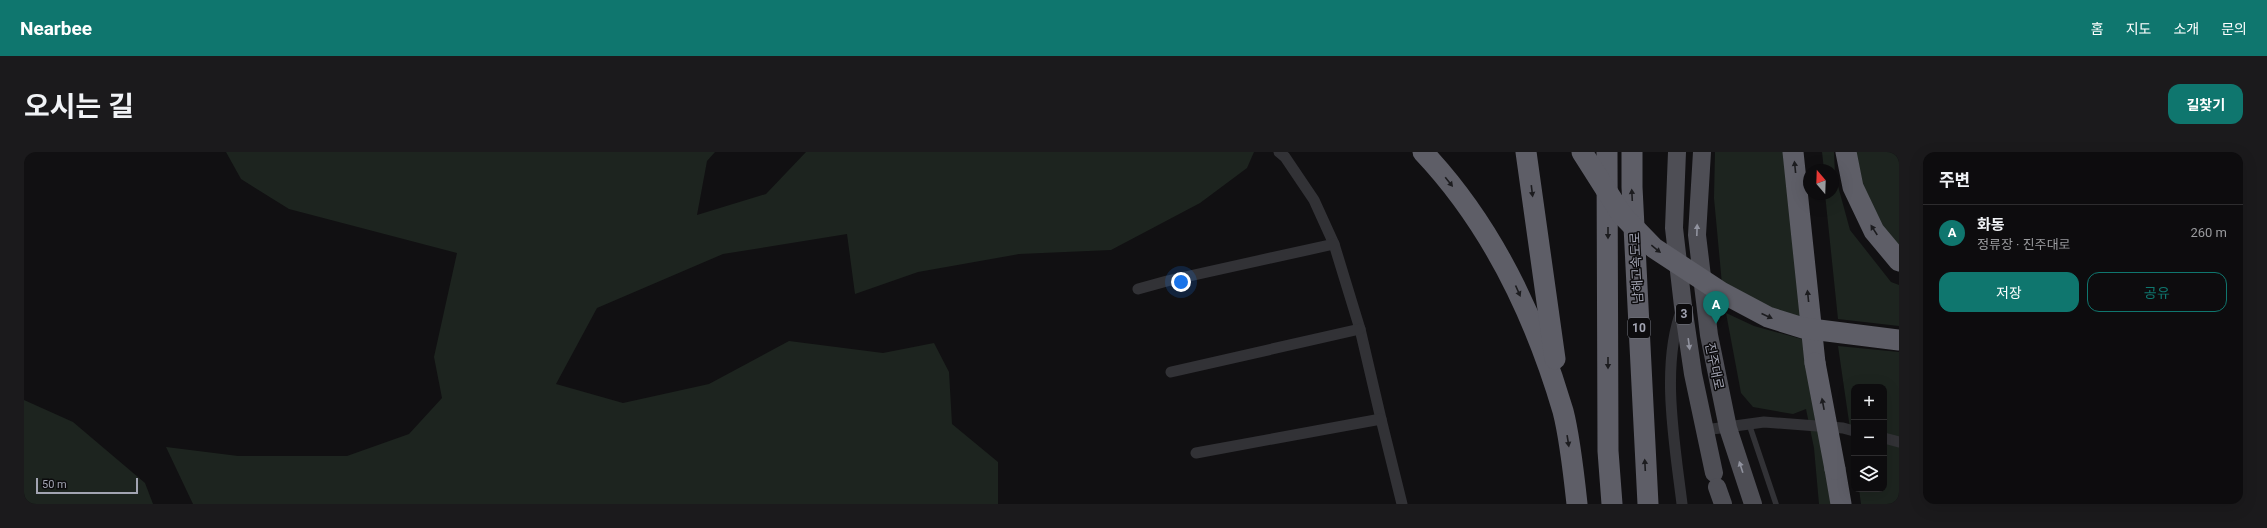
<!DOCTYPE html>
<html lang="ko">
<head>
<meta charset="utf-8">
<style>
  body { margin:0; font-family:Roboto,"Noto Sans KR",sans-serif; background:#1b1a1c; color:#f1f3f6 }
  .controls { position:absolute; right:12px; bottom:12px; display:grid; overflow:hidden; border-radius:8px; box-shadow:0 4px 16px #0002 }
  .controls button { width:36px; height:36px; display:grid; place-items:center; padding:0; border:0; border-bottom:1px solid #2d2c2e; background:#0d0c0e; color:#f1f3f6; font:20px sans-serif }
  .compass { position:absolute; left:1779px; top:12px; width:36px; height:36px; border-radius:50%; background:#0d0c0e; box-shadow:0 4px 16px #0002; rotate:341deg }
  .scale { position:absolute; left:12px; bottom:10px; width:102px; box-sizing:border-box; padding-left:4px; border:2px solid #a2a4b2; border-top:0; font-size:11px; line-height:14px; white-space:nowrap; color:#a2a4b2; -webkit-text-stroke:3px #0c0b0d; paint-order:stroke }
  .you { position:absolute; left:1157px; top:130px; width:14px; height:14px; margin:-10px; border:3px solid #fff; border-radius:50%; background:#1a73e8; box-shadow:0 0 0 6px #1a73e833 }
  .badge { display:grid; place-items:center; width:26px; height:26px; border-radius:50%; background:#0f766e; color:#fff; font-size:13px; font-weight:700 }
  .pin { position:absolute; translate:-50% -33px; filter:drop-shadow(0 1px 2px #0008) }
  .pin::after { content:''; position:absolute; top:21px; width:14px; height:12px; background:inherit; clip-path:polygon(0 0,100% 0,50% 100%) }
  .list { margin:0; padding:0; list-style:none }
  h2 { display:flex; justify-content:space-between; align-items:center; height:52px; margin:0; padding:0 16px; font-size:17px }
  h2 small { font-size:13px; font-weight:400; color:#9a9b9e }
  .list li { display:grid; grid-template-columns:26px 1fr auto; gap:12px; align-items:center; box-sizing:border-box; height:56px; padding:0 16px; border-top:1px solid #2d2c2e }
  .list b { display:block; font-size:15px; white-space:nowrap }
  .list p { margin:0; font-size:13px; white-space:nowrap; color:#9a9b9e }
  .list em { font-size:13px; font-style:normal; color:#9a9b9e }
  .actions { display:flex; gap:8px; padding:12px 16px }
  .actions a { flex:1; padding:9px 0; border:1px solid #0f766e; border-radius:12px; text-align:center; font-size:14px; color:#0f766e }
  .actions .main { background:#0f766e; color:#fff }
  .icon { flex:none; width:22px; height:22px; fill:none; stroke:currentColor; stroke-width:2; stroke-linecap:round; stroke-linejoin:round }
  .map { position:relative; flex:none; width:1875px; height:352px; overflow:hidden; border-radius:12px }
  header { display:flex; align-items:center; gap:24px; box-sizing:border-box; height:56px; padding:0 20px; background:#0f766e; color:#fff }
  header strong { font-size:19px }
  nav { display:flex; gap:22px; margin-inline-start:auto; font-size:14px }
  .intro { display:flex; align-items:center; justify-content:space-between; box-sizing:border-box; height:96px; padding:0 24px }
  h1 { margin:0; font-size:28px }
  .button { padding:10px 18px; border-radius:12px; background:#0f766e; color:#fff; font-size:14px; font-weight:700 }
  main { display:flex; gap:24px; padding:0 24px }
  aside { flex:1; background:#0d0c0e; border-radius:12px; box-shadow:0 4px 16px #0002 }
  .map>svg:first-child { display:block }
  .green { fill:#1d241f }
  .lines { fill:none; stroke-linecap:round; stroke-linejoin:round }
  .service { stroke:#323236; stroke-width:5.5 }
  .minor { stroke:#323236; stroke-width:11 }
  .primary { stroke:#4e4e55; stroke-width:18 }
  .motorway { stroke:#5e5e67; stroke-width:21 }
  .motorway-bridge { stroke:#5e5e67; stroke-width:21 }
  .oneway { fill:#1c1c1f }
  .oneway2 { fill:#91939f }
  .labels { text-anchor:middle; stroke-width:3; stroke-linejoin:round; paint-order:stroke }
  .shield { fill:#0c0b0d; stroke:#757680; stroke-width:1 }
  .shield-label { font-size:12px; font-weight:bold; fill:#a2a4b2 }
  .street-label { font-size:13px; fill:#a2a4b2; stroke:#0c0b0d }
</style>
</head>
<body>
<header>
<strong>Nearbee</strong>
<nav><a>홈</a><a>지도</a><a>소개</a><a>문의</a></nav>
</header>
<div class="intro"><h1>오시는 길</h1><a class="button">길찾기</a></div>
<main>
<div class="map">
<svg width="1875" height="352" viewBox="0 0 1875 352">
  <rect width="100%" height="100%" fill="#111012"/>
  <g class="green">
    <path d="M202,0h489l-8,9 -10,54 69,-21 40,-42h448l-7,16 -47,35 -89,47 -92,4 -101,18 -63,22 -8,-60 -124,20 -126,54 -41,76 67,19 86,-19 80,-43 94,12 51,-10 15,29 3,52 46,38v42h-805l-27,-57 72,9h109l62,-22 33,-36 -8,-41 23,-104 -168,-44 -48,-30z"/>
    <path d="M1691,0h84l6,168h-8l-75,-36 -8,-86z"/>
    <path d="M1798,0h12l1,23 15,55 41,52 8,3v41l-61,-7 -13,-125h8v-24h-9z"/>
    <path d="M1831,0h44v95l-10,-10 -23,-34z"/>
    <path d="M1702,161l28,13 51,14 32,164h-18l-5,-56 -8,-39 -13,5 -40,-7 -12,-14z"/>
    <path d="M1814,194l61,6v152h-38l-2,-15h25v-102h-30v69z"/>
    <path d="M0,248l49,22 72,61 8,21h-129z"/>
  </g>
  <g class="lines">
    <path class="service" d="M1725,272l27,80"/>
    <g class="minor">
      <path d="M1255,0l6,5 29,43 20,44"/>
      <path d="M1114,137l29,-8 167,-37 26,85 21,90"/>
      <path d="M1147,220l189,-43"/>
      <path d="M1681,278l59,-8 79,6 11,3"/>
      <path d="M1860,286l15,4"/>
      <path d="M1172,301l185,-34 21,85"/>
      <path d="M1658,352c-7,-59 -22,-139 0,-195"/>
    </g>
    <g class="primary">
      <path d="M1653,0l-3,76 9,78 10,68 21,99"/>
      <path d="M1678,0l-5,83 12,100 19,93 25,76"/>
      <path d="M1693,335l6,17"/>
    </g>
    <g class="motorway">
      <path d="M1399,0c69,73 112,164 140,259 7,27 11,65 14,93"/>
      <path d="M1502,0l29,207"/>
      <path d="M1583,0l1,299 4,53"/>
      <path d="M1608,0v35l16,317"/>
      <path d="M1769,0l22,211"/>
      <path d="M1822,0l7,35 21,44 25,30"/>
      <path d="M1811,317l6,35"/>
    </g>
    <g class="motorway-bridge">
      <path d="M1558,0l40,63 32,33 67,44 47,25 35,11 96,12"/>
      <path d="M1791,211l20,106"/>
    </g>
  </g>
  <defs><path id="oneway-solid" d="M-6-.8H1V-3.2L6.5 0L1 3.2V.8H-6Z"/></defs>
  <g class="oneway">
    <use href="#oneway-solid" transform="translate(1771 15) rotate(-96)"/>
    <use href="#oneway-solid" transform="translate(1425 30) rotate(51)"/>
    <use href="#oneway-solid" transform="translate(1508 39) rotate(83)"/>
    <use href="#oneway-solid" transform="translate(1608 43) rotate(-93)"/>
    <use href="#oneway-solid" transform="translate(1850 78) rotate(-123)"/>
    <use href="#oneway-solid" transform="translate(1584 81) rotate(90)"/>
    <use href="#oneway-solid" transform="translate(1632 97) rotate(39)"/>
    <use href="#oneway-solid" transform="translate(1494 139) rotate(66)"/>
    <use href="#oneway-solid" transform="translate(1784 144) rotate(-96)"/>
    <use href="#oneway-solid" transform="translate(1743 164) rotate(24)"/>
    <use href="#oneway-solid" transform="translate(1584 211) rotate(90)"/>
    <use href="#oneway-solid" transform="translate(1799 252) rotate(-101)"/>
    <use href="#oneway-solid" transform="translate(1544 289) rotate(81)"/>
    <use href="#oneway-solid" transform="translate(1621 313) rotate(-93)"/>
  </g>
  <g class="oneway2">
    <use href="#oneway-solid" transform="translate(1673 78) rotate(-88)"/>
    <use href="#oneway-solid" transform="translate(1665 192) rotate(82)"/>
    <use href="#oneway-solid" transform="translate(1717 315) rotate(-108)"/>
  </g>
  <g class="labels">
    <g class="shield">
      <rect x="1652" y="152" width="16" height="20" rx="3"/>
      <rect x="1604" y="166" width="22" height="20" rx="3"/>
    </g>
    <g class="shield-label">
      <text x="1660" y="166">3</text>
      <text x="1615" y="180">10</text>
    </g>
    <g class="street-label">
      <text transform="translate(1612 116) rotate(-93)" y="5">남해고속도로</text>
      <text transform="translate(1691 214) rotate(78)" y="5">진주대로</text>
    </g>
  </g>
</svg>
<div class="controls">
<button>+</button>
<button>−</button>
<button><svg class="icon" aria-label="layers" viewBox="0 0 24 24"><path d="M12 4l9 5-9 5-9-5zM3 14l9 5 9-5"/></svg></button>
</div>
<svg class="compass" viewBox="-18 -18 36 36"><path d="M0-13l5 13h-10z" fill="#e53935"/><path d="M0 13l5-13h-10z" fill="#9a9b9e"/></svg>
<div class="scale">50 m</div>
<div class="you"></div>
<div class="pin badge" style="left:1692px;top:172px">A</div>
</div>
<aside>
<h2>주변<small></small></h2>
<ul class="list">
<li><span class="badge">A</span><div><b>화동</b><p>정류장 · 진주대로</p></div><em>260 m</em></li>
</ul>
<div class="actions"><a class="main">저장</a><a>공유</a></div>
</aside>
</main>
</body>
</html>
